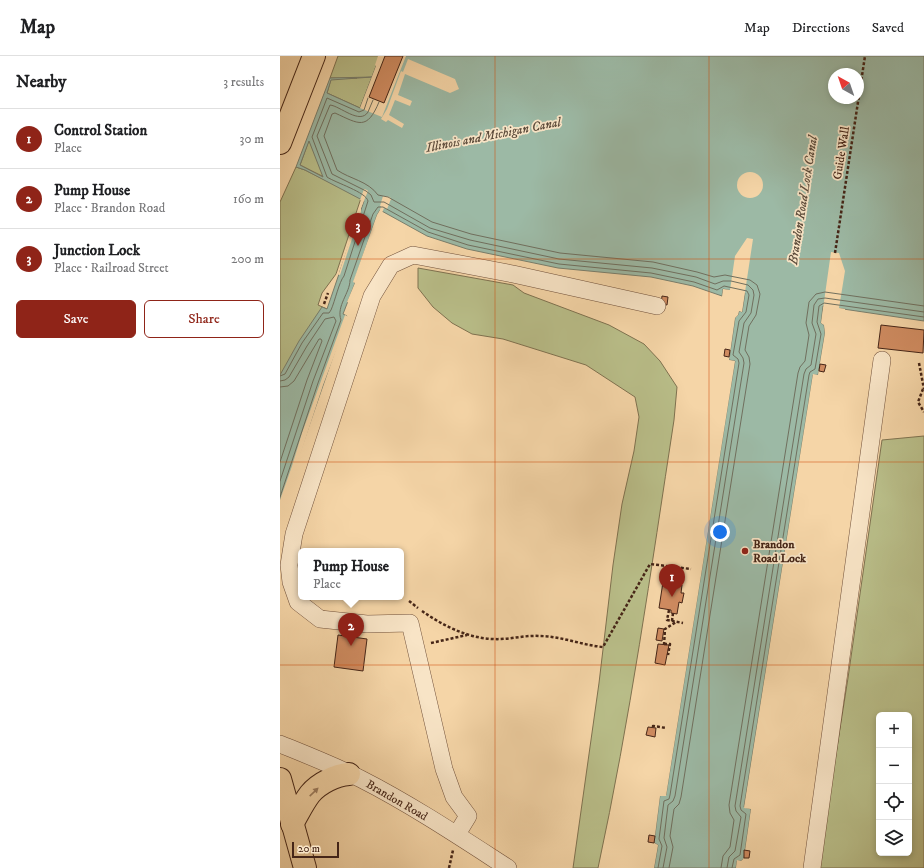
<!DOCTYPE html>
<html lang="en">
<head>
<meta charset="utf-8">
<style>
  body { margin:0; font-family:"IM FELL DW Pica",serif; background:#f2f2f2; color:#202124 }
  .controls { position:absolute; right:12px; bottom:12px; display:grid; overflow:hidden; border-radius:6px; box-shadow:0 2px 6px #0003 }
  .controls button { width:36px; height:36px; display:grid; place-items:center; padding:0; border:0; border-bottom:1px solid #e0e0e0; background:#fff; color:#202124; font:20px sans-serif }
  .compass { position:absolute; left:548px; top:12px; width:36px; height:36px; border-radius:50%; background:#fff; box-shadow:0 2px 6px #0003; rotate:320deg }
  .scale { position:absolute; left:12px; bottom:10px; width:47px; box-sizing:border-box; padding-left:4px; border:2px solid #452517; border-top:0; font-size:11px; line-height:14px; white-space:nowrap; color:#452517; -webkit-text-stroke:3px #f8e4c6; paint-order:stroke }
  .you { position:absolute; left:440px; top:476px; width:14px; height:14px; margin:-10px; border:3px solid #fff; border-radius:50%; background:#1a73e8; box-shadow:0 0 0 6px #1a73e833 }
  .badge { display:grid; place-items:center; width:26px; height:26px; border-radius:50%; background:#8f2418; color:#fff; font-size:13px; font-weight:700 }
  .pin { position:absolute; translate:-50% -33px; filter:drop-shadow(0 1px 2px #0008) }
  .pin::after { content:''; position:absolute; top:21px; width:14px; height:12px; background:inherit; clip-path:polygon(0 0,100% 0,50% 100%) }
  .popup { position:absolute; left:18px; top:492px; width:106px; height:52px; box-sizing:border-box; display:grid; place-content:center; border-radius:6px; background:#fff; filter:drop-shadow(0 1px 3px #0005); font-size:13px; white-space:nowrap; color:#757577 }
  .popup b { font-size:15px; color:#202124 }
  .popup::after { content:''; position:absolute; left:50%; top:100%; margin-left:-8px; border:8px solid transparent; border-top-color:#fff }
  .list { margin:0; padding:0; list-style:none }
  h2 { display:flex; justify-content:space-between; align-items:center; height:52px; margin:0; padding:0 16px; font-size:17px }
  h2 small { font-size:13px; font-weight:400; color:#757577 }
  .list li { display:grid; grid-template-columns:26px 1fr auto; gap:12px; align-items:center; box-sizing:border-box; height:60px; padding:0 16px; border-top:1px solid #e0e0e0 }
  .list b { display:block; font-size:15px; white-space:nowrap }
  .list p { margin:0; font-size:13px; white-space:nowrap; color:#757577 }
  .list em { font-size:13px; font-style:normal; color:#757577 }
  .actions { display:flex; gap:8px; padding:12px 16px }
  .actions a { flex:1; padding:9px 0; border:1px solid #8f2418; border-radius:6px; text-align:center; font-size:14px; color:#8f2418 }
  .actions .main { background:#8f2418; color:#fff }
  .icon { flex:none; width:22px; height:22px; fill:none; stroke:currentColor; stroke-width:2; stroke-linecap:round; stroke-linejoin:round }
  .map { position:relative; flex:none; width:644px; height:812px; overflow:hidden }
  header { display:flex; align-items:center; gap:24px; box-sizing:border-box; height:56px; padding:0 20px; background:#fff; border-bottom:1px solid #e0e0e0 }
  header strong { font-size:19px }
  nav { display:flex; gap:22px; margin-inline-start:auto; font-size:14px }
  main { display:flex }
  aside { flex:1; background:#fff }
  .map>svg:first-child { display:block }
  .green { fill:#b9be89; stroke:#7f7250; fill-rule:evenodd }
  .water { fill:#9cb9a5; stroke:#797e6c; fill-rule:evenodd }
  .pier { fill:#f5d5a7 }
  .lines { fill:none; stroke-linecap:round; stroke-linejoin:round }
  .shore { stroke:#706f5e; stroke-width:1 }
  .building { fill:#cf8b60; stroke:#452517 }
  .minor-casing { stroke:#71513b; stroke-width:18 }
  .major-casing { stroke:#452517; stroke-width:24 }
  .path { stroke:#452517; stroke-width:2.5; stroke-dasharray:3 2; stroke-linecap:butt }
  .minor { stroke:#f8e4c6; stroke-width:17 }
  .major { stroke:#f5d5a7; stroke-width:22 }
  .oneway { fill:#9d7d5f }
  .grid { fill:none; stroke:#d0510e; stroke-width:1; stroke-opacity:0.55 }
  .poi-dot { fill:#8f2418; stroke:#f8e4c6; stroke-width:1.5 }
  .labels { text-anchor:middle; stroke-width:3.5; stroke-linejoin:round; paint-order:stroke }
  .street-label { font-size:12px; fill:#452517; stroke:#f8e4c6 }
  .poi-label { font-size:12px; font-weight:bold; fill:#452517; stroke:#f8e4c6; text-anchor:start }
  .water-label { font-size:13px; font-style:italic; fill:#5b4a3a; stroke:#f8e4c6 }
</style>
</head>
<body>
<header>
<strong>Map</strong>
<nav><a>Map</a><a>Directions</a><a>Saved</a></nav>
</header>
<main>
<aside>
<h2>Nearby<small>3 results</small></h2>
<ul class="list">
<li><span class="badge">1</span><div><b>Control Station</b><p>Place</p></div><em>30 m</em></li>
<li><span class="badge">2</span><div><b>Pump House</b><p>Place · Brandon Road</p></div><em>160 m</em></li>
<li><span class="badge">3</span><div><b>Junction Lock</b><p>Place · Railroad Street</p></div><em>200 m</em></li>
</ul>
<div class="actions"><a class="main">Save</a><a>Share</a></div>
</aside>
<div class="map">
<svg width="644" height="812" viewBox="0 0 644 812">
  <rect width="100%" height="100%" fill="#f5d5a7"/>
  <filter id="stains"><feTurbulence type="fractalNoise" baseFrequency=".005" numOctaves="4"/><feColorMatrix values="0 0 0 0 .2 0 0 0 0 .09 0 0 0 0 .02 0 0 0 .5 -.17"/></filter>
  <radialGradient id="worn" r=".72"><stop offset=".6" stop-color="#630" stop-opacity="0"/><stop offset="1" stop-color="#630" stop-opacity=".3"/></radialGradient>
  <g class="green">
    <path d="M58,0h42l-20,52 -33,-15 4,-14 26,-1h-27z"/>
    <path d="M29,84l15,37 -24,-12z"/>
    <path d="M16,111l9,3 56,28 -25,76 -14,19 -4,12 9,4 -47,201v-308z"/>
    <path d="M138,212l95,17 11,8 85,32 35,19 16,17 17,26 -3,33c-23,150 -44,300 -76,448h-25l26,-185 14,-118 9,-61 12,-53 5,-34 -4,-20 -49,-32 -83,-26 -31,-5 -20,-11 -19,-16 -15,-19z"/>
    <path d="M644,380v432h-106l30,-190 34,-238zM599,659h30v138h-30z"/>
  </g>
  <path class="water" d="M100,0h544v265l-101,-15 -2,17 3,2 1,8 -7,42h-5l-69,432 7,2 -7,49 -3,3h-4l-1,7h-82l4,-23 -4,-2 6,-48h6l64,-404 5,-30 -6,-1 6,-42 3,-3 1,-4 3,1 3,-19 -22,-4 -1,7 -29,-10 -42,-9 -93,-9 -91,-19 -40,-13 -47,-26 -3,5 -23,67 1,1 -12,31 4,2 -67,194v-135l19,-34 23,-34 5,2 37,-108 -59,-31 -9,-3 34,-89 42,-1zM554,18h24v24h-24zM92,21l-12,31 -33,-15 4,-13zM29,85l14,36 -23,-12z"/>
  <g class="pier">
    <path d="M98,0h28l-24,61 -22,-9 16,-42 -1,-1z"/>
    <path d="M128,3l47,20 4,10 -9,4 -45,-19 -7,21 14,6 -2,5 -15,-6 -6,15 15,9 -2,4 -14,-8 -2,2 -5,-3 6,-10 14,-38 2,1z"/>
    <circle cx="470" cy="129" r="13"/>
    <path d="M84,133l3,1 1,1 -7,17v4l-21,63 -4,-1 3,-1 20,-62 3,-10 -2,-1z"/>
    <path d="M103,140l7,1 1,2 -4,10 -3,-1 -2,5 -1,-1 -3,5 -22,64 1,3 -8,19 -2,-1 8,-19 -2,-1 24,-67 3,-5 1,-4h-1z"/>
    <path d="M467,182l6,1 -11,73 -3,-1 -1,4 -3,3 -6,42 6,1 -69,435h-6l-6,47 4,2 -4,23h-2l4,-22h-3l-1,-3 6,-48 2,-1h5l68,-431 -5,-1 -1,-2 6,-42 4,-4 1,-4h2l2,-15 -17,-3 -1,5 -2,1 1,-9 7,1 5,-34z"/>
    <path d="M551,196l8,1 6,18 -6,37 6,1v2l-20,-2 -2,13 3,3 1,8 -7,43 -2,1h-4l-67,429 5,1 1,2 -8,49 -3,4 -3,1 -1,5h-2l1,-8 4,1 3,-3 7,-49 -7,-1 69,-434 5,1 7,-42 -1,-8 -3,-2z"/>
    <path d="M65,259l4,2 -26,68 -41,126 -2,1v-12l12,-34 10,-33z"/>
  </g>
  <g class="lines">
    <g class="shore">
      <path d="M93,44c-2,4 -3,8 -5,12 -8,13 -28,-6 -38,-7l-13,31 15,38 34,17 5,4 3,7h10l46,26 40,12 89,19 93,9 44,9 19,7 8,-3h8l17,4 5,5 1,5 -3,18 -7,10 -5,29 4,6 1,5 -69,433 -2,5 -5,4 -4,33 3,9 -4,21"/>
      <path d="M99,46c-12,29 -20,22 -44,11l-3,1 -8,22 13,34c13,9 31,11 41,25l10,2 44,25 39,12 89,19 93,9 44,10 17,5 11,-2 25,5 7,5 3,9 -4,21 -7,11 -4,24 4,7 1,7 -69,433 -2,7 -5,5 -4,27 3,11 -4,21"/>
      <path d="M0,320l5,-2 17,-31 21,-30h6l2,-3c4,-9 8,-28 13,-34l24,-75c-2,-9 -32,-18 -41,-24l-15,-40 15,-39 32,14 5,-2 4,-12"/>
      <path d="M0,325l5,-1 4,-3 18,-31 18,-27 9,-2 2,4 -23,60 -33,100"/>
      <path d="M0,331l8,-1 6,-5 25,-42h2l1,2 -15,39 -27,82"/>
      <path d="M0,441l38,-114 23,-63c-5,-14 9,-27 9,-40l23,-66 5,-7h5l45,25 40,13 91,19 92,9 43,9 23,8 7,-4 23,5 2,4 -3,17 -7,9 -6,34 5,4 1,4 -69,432 -1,4 -5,2 -5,38 3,7 -4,22"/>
      <path d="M441,812l2,-12 7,-9 4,-27 -4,-7 -1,-8 69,-432 2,-6 5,-6 4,-26 -3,-12 3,-21 7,-8 9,-2 99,14"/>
      <path d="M447,812l2,-11 6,-6 6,-34 -5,-6 -1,-5 69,-432 2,-5 5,-4 5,-31 -4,-11 2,-18 4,-6 7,-1 99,14"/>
      <path d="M452,812l2,-9 6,-4 6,-41 -5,-4 -1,-4 69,-431 1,-3 5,-3 6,-35 -4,-12 2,-16 5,-3 100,14"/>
    </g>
  </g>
  <g class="building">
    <path d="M105,0h18l-19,47 -15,-6z"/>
    <path d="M382,240l6,1 -1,8 -6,-1z"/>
    <path d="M601,269l43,5 -1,23 -45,-5z"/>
    <path d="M445,293l5,1 -1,7 -5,-1z"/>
    <path d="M540,308l6,1 -2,7 -5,-1z"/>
    <path d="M395,524l6,1v4h1l-1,8h3l-2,10 -3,-1 -2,12 -6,-1v-3l-12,-2 4,-26 12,2z"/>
    <path d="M378,572l6,1 -2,12 -6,-1z"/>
    <path d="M58,579l29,4 -4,32 -29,-4z"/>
    <path d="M378,588l11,1 -4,20 -10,-2z"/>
    <path d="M368,671l8,1 -1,9 -9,-2z"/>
    <path d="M369,779l6,1 -1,7 -6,-1z"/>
    <path d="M464,794l6,1 -1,7h-5z"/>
  </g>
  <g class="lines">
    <defs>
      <g id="minor">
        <path d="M0,688c27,11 55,22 81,35 51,26 99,58 147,89"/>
        <path d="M177,778l11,-18 -14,-19 -10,-28 -34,-146 -43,1 -47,-5 -22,-17 -7,-20 -2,-17 5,-31 78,-238 19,-31 22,-10 100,19 144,32"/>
        <path d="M532,812l70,-508"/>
      </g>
      <g id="major">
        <path d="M0,87l34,-87"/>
        <path d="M0,723l25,89"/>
        <path d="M12,768c6,-10 11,-21 18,-30 9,-11 26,-19 39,-20"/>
      </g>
    </defs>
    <use href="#minor" class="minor-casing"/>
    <use href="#major" class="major-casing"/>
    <g class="path">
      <path d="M555,197l30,-197"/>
      <path d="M44,248l4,-11"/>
      <path d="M639,307l5,26"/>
      <path d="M643,333l-5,13 6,10"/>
      <path d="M398,524l1,-13"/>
      <path d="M390,527l2,-17"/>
      <path d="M129,545l9,7"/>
      <path d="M389,554l-2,10 16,3"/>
      <path d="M142,555c20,14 45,27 71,28 15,1 31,-4 46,-3 22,0 42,9 64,11l47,-83 41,5"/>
      <path d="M392,565l1,-8"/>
      <path d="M151,587l36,-8"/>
      <path d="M384,588h6l-2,11"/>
      <path d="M384,589l1,-16 11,-7"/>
      <path d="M373,671v-1l13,2"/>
      <path d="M169,812l4,-18"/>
    </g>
    <use href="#minor" class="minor"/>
    <use href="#major" class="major"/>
  </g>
  <defs><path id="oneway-solid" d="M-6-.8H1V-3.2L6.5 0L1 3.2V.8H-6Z"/></defs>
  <use class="oneway" href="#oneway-solid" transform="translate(34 736) rotate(-44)"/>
  <path class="grid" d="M215,0v812M429,0v812M0,203h644M0,406h644M0,609h644"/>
  <circle class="poi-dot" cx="465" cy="495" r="4"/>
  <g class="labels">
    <g class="street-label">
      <text transform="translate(561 97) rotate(-81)" y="4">Guide Wall</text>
      <text transform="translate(117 744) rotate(30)" y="4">Brandon Road</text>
    </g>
    <g class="poi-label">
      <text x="473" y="492">Brandon<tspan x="473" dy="14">Road Lock</tspan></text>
    </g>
    <g class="water-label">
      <text transform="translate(213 78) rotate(-11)" y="5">Illinois and Michigan Canal</text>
      <text transform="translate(522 144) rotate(-81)" y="5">Brandon Road Lock Canal</text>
    </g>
  </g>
  <rect width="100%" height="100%" filter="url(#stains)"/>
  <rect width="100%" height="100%" fill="url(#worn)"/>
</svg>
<div class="controls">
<button>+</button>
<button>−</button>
<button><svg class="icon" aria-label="locate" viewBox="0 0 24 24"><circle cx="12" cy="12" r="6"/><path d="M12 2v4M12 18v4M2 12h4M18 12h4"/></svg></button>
<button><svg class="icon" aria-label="layers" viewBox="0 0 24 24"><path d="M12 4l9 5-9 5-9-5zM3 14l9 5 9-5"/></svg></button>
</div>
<svg class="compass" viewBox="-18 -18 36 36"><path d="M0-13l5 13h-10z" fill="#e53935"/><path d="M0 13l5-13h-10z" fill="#757577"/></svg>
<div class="scale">20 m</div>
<div class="you"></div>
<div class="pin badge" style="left:392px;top:541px">1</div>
<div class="pin badge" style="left:71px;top:590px">2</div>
<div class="popup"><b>Pump House</b>Place</div>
<div class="pin badge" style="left:78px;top:190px">3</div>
</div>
</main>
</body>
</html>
